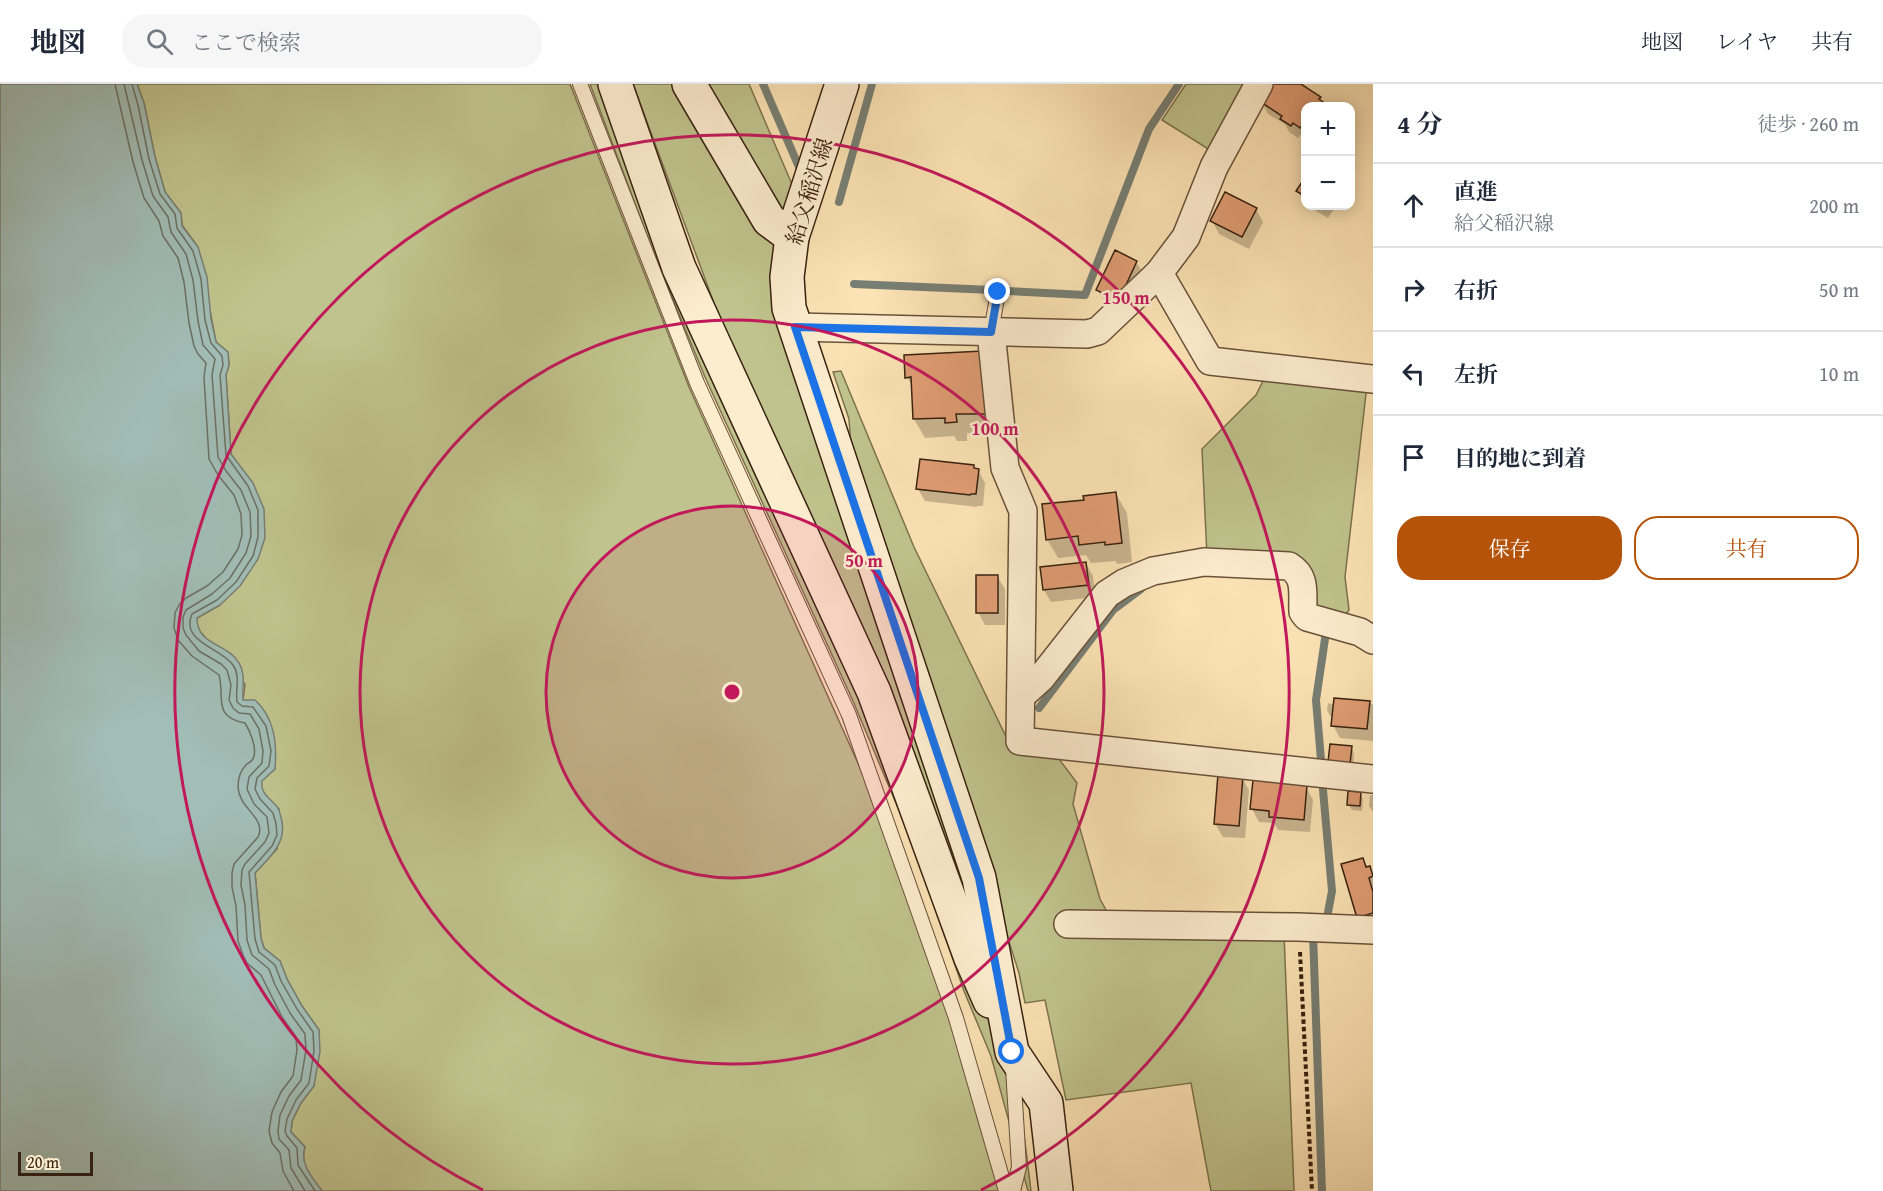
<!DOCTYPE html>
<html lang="ja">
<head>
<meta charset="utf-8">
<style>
  body { margin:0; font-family:"Gentium Book Plus","Noto Serif JP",serif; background:#f6f6f7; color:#1f2937 }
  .controls { position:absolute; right:18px; top:18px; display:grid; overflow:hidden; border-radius:12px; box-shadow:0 3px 15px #0003 }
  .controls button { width:54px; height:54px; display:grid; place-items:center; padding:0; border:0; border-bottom:2px solid #e0e1e3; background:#fff; color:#1f2937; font:30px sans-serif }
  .scale { position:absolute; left:18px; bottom:15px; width:75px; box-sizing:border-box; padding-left:6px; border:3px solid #382210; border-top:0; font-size:16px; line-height:21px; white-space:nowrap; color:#382210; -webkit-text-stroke:4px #fdedcf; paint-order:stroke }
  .stop { position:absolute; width:18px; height:18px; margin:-14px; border:4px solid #1a73e8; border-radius:50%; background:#fff }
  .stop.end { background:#1a73e8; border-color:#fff; box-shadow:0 2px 6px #0008 }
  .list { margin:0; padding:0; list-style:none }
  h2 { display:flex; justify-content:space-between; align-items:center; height:78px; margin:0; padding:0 24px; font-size:26px }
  h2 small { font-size:20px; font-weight:400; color:#747a83 }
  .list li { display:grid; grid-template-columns:39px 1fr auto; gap:18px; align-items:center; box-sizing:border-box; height:84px; padding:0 24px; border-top:2px solid #e0e1e3 }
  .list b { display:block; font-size:22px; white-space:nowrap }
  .list p { margin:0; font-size:20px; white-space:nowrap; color:#747a83 }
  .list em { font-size:20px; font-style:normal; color:#747a83 }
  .actions { display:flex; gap:12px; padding:18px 24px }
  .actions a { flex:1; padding:14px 0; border:2px solid #b45309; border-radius:24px; text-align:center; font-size:21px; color:#b45309 }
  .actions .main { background:#b45309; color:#fff }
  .icon { flex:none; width:33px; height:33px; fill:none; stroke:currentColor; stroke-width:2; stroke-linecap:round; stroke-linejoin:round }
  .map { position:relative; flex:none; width:1373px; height:1107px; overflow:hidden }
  header { display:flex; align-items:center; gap:36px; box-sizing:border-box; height:84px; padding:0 30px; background:#fff; border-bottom:2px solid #e0e1e3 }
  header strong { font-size:28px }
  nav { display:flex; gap:33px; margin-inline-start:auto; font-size:21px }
  .search { width:420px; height:54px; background:#f6f6f7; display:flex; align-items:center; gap:15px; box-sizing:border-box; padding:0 21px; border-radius:24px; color:#747a83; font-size:22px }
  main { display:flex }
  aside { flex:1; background:#fff }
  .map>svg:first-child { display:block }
  .green { fill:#c0c38d; stroke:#7c724e; stroke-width:1.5 }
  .water { fill:#a1bdb6; stroke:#777f74; stroke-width:1.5 }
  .shadow { fill:#0003 }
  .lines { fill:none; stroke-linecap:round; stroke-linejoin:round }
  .shore { stroke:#6c7063; stroke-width:1.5 }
  .stream { stroke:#777f74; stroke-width:8 }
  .building { fill:#e09d74; stroke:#382210; stroke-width:1.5 }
  .lane-casing { stroke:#695239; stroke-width:16 }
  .street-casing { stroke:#695239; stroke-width:30 }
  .secondary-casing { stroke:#382210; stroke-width:36 }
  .path { stroke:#382210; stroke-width:4; stroke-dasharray:4.5 3; stroke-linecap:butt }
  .lane { stroke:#fdedcf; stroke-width:14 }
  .street { stroke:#fdedcf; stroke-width:27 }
  .secondary { stroke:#fdedcf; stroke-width:33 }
  .route { stroke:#1a73e8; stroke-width:8 }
  .ring { fill:none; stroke:#c2185b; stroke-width:3 }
  .labels { text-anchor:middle; stroke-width:5; stroke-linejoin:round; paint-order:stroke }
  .street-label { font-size:22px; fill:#382210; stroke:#fdedcf }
  .centre { fill:#c2185b; stroke:#fdedcf; stroke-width:3 }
  .ring-label { font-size:18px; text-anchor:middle; font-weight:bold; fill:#c2185b; stroke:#fdedcf; stroke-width:5; stroke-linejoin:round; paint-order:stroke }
</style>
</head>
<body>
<header>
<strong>地図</strong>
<div class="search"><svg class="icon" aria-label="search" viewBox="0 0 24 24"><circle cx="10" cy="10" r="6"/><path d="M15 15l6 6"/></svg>ここで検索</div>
<nav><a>地図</a><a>レイヤ</a><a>共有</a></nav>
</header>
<main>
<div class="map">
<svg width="1373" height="1107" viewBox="0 0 1373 1107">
  <rect width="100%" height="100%" fill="#fce3b5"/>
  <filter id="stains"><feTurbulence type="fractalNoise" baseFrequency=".00333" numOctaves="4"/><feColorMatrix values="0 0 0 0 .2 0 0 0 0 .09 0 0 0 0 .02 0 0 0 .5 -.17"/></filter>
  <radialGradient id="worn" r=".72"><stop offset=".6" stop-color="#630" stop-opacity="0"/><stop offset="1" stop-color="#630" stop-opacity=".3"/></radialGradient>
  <g class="green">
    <path d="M137,0h433l119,303 181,403 140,401h-688c-10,-13 -23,-27 -17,-44l-14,-15 1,-11 9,-18 13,-17 5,-56 -17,-24 -15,-27 -7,-18 -16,-13 -3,-10 -6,-65 22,-24 2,-40c-9,-8 -19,-15 -18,-28l14,-12 -32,-69 2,-15 -16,-32 -21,-12 -11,-13v-10l23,-13 17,-142 -6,-9 -5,-79 3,-10 -1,-13 -12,-10 -18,-95 -16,-22 -1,-12 -16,-21 -10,-35 -11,-54z"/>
    <path d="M590,0h19l254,616 112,292 26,53 20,65 10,81h-3l-37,-135 -27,-65 -53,-152 -58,-138 -148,-324 -51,-123z"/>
    <path d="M633,0h42l114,175 205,715 -41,-115 -218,-499z"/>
    <path d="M706,0h43l42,98 21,-4 -21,38 -14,-12z"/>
    <path d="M1186,0h64l-37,68 -51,-32z"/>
    <path d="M841,287l73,176 99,204 46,8 18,24 -4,21 27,95 10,18 174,16 10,258h-83l-20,-108 -125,17 -21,-100 -20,3 -6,-30 -168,-526 -2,-28 -16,-47z"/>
    <path d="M1267,289l100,12 -22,192 4,33 -8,11 -30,-8 -5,-35 -99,-21 -5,-108 54,-54z"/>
  </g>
  <path class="water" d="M0,0h137l7,19 11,54 10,35 16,21 1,13 16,21 9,30 4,42 5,23 12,10 1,13 -3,10 5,79 22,29 11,26 1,29 -7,21 -18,27 -20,19 -23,13c0,28 31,25 42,45 7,11 3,25 4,37h12c20,18 22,44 20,69l-13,12c-2,14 9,17 16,27 2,4 3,9 4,14 4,22 -13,36 -27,51l6,65 3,10 16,13 7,18 15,27 17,24 1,21 -6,35 -13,17 -9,18 -1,11 14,15c-6,17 8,31 17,44h-322z"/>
  <g class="shadow">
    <path d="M1273,0h26l21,14 5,7 1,1h-20v32l-5,-4 -3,4 -9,-6 -4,-8 -17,-10 -7,-13z"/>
    <path d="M1306,95v25l-8,-13z"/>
    <path d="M1308,122h28l-8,12z"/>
    <path d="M1256,125l7,13 -14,27 -30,-15 -7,-13z"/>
    <path d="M1136,178l8,12 -18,38 -21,-10 -7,-12z"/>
    <path d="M983,269l21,80h-37v8h-10l-3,-5 -29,2 -11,-19 -1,-32 -6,-10z"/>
    <path d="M975,386h3l7,13 -2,23h-6v1l-52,-6 -7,-12z"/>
    <path d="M1116,410l11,19 5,49 -15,2 -1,-3 -25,2 -5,-8 -28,3 -11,-19 38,-38z"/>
    <path d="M1086,480l7,12 2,21 -44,5 -7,-12z"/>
    <path d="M997,492l8,13v36h-20l-7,-13z"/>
    <path d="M1369,618l4,3v36l-33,-3 -7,-13 1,-9h-4l-3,-6 1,-7 4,1 2,4z"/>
    <path d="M1351,663l3,6 -1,16 -20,-1z"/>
    <path d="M1242,694l7,12 -4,48 -22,-1 -8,-13z"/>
    <path d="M1306,703l7,13 -3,32 -32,-2 -4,-7 -15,-1 -7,-13z"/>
    <path d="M1360,709l3,6 -1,12 -10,-1 -4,-6z"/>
    <path d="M1370,711h3v17l-4,-6z"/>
    <path d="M1362,775l11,15v54l-15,-10z"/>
  </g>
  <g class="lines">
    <g class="shore">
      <path d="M115,0l18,78 11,36 15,23 4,15 15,22 6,24 5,41 5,23 4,8 8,9 -2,14 5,82 9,16 16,20 7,19 1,21 -4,14 -15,23 -16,14 -21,12 -7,7 -4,8 -1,15 4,12 14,16 27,19c6,22 -7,42 26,48 5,8 13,26 8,36 -2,3 -5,4 -7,6 -6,6 -8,14 -8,22 1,22 29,31 20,50l-24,27 -2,9v14l4,19 2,35 5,14 4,8 14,12 21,42 14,20 1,13 -4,26 -12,16 -9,20 -3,19 3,12 8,10 3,18 11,20"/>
      <path d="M124,0l18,76 11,36 15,21 3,15 15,22 7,26 5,41 5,24 12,14 -3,16 6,82 8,14 15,19 9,22 1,24 -5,17 -16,25 -18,16 -26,16 -3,7v11l3,7 13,16 22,13 6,6 4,15 -2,15 4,8 6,5 11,1 9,15 4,22 -1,12 -13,14 -2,12 7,15 13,13 2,16 -4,9 -20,22 -3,6 -1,15 4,20 2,35 5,15 17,14 6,16 15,28 15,21 1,16 -5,30 -12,16 -9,19 -2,16 1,8 10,11 2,18 14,23"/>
      <path d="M132,0l6,21 11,54 11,35 15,20 2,14 16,23 8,28 4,41 6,23 11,13 1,9 -3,10 6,80 22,31 10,24v27l-5,19 -17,26 -19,18 -25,14c-12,28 29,34 41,51 8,11 2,25 4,37l5,4 11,1 13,19 5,25 -2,15 -12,12 -2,11 5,10 13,14 3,11 1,11 -5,11 -23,26 6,67 4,13 16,13 6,16 16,28 16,23 1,19 -5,32 -13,17 -9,19 -2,12 2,5 10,12 1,17 17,26"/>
    </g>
    <g class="stream">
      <path d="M763,0l39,90"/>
      <path d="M839,118l33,-118"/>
      <path d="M854,200l138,6"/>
      <path d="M1007,207l78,4 64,-166 30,-45"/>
      <path d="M1039,624l74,-98 28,-21"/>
      <path d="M1321,676l-5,-60 10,-68"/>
      <path d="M1323,706l9,101 -5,27"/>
      <path d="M1313,849l9,258"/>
    </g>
  </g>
  <g class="building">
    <path d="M1270,0h31l20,13 -2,2 7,5 -2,2h-18v14l-6,8 -7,-5 -2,3 -11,-7 2,-3 -23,-15z"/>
    <path d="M1306,92v21l-10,-6z"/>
    <path d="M1225,108l32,16 -15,29 -32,-16z"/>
    <path d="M1115,166l22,11 -11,24 2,1 -9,15 -23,-11z"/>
    <path d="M983,267l11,63h-38l1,8 -12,1v-5l-32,1 -2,-42 -6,1 -1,-23z"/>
    <path d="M920,375l54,6v3l5,1 -3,25h-5l-1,1 -54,-6z"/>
    <path d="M1116,408l6,51 -17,2v-3l-26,3 -1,-9 -32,4 -4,-36 42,-4 -1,-4z"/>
    <path d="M1086,478l3,23 -46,5 -3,-23z"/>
    <rect x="976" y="491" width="22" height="38"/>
    <path d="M1334,614l36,3 -3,28 -36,-3z"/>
    <path d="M1330,660l22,2 -2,18 -22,-2z"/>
    <path d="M1218,690l25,2 -4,50 -25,-2z"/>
    <path d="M1253,696l54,5 -3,35 -35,-3v-6l-19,-2z"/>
    <path d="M1348,707l13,1 -1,14 -13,-1z"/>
    <path d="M1363,774l3,9 4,-1 3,10 -4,2 4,14v21l-16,5 -16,-54z"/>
  </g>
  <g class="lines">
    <defs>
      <g id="lane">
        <path d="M580,0l117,299 152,332 107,303 50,173"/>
        <path d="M991,248l7,-40"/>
        <path d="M1013,984l6,99 -6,24"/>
      </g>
      <g id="street">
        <path d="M1159,189l51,88 163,18"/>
        <path d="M795,243l292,7 11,-3 61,-58 27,-36 28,-70 45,-83"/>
        <path d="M991,248l14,136 18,43 -3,230 353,38"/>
        <path d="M1021,612l20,-18 66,-84 17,-11 29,-12 51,-9 85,4c18,11 13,27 14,46l4,5 53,15 13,8"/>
        <path d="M1068,840l230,3 75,3"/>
      </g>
      <g id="secondary">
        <path d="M615,0l64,184 195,424 97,266 19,43"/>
        <path d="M689,0l80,136 23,17"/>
        <path d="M842,0l-50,153 -5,40 2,31 190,570 33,174 34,51 10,88"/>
      </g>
    </defs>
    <use href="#lane" class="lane-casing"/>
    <use href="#street" class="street-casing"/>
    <use href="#secondary" class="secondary-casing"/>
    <path class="path" d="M1300,868l12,239"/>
    <use href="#lane" class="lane"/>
    <use href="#street" class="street"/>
    <use href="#secondary" class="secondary"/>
  </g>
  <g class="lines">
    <path class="route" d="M998,208l-7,40 -196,-5 184,551 33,174"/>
  </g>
  <circle cx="732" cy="608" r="186" fill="#c2185b" fill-opacity=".12"/>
  <g class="ring">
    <circle cx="732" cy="608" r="186"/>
    <circle cx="732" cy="608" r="372"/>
    <path d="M483 1106A557 557 0 1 1 981 1106"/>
  </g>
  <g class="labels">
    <g class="street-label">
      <text transform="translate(809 107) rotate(-73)" y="8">給父稲沢線</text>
    </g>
  </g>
  <circle cx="732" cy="608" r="9" class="centre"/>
  <g class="ring-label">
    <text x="1126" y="220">150 m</text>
    <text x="995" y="351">100 m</text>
    <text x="864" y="483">50 m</text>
  </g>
  <rect width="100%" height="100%" filter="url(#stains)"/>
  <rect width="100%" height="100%" fill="url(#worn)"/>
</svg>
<div class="controls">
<button>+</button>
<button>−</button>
</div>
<div class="scale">20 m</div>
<div class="stop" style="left:1012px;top:968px"></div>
<div class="stop end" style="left:998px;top:208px"></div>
</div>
<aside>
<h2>4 分<small>徒歩 · 260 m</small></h2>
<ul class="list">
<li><svg class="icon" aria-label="ahead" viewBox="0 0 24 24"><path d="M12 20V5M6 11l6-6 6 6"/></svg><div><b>直進</b><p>給父稲沢線</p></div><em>200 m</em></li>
<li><svg class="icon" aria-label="right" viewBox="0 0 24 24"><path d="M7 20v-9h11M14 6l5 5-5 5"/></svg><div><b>右折</b></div><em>50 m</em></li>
<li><svg class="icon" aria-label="left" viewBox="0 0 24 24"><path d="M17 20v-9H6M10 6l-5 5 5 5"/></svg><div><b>左折</b></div><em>10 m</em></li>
<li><svg class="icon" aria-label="arrive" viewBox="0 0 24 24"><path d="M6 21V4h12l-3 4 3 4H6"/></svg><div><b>目的地に到着</b></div></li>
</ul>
<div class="actions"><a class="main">保存</a><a>共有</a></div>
</aside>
</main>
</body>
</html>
